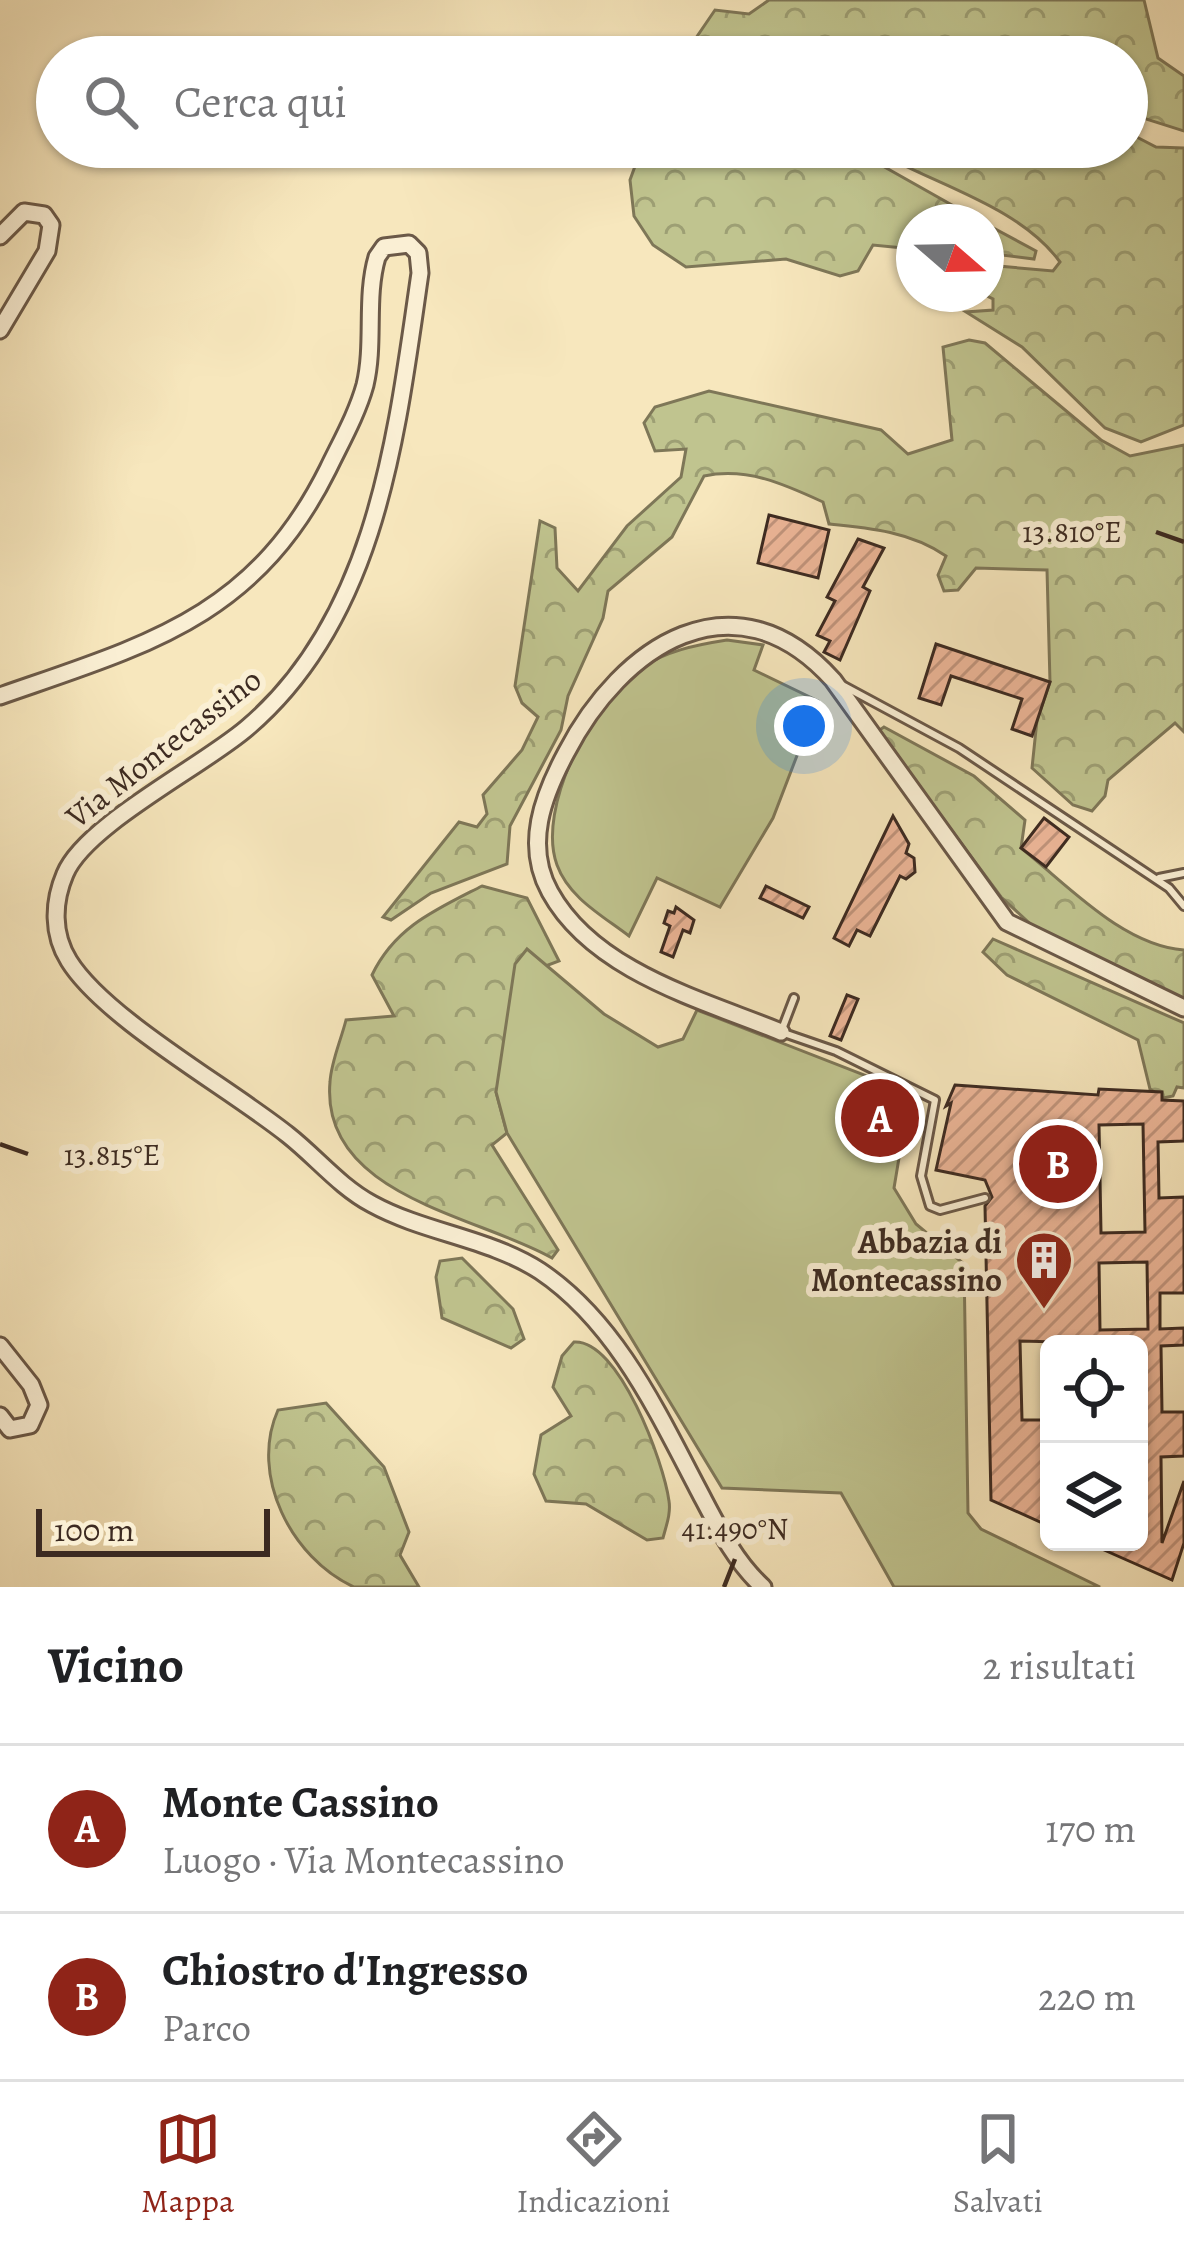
<!DOCTYPE html>
<html lang="it">
<head>
<meta charset="utf-8">
<style>
  body { margin:0; font-family:Alegreya,serif; background:#f2f2f2; color:#202124 }
  .controls { position:absolute; right:36px; bottom:36px; display:grid; overflow:hidden; border-radius:18px; box-shadow:0 3px 9px #0004 }
  .controls button { width:108px; height:108px; display:grid; place-items:center; padding:0; border:0; border-bottom:3px solid #e0e0e0; background:#fff; color:#202124; font:60px sans-serif }
  .compass { position:absolute; left:896px; top:204px; width:108px; height:108px; border-radius:50%; background:#fff; box-shadow:0 3px 9px #0004; rotate:110deg }
  .scale { position:absolute; left:36px; bottom:30px; width:234px; box-sizing:border-box; padding-left:12px; border:6px solid #3c2a21; border-top:0; font-size:33px; line-height:42px; white-space:nowrap; color:#3c2a21; -webkit-text-stroke:9px #faefd4; paint-order:stroke }
  .you { position:absolute; left:804px; top:726px; width:42px; height:42px; margin:-30px; border:9px solid #fff; border-radius:50%; background:#1a73e8; box-shadow:0 0 0 18px #1a73e833 }
  .badge { display:grid; place-items:center; width:78px; height:78px; border-radius:50%; background:#8f2418; color:#fff; font-size:39px; font-weight:700 }
  .pin { position:absolute; translate:-50% -50%; border:6px solid #fff; box-shadow:0 3px 12px #0006 }
  .list { margin:0; padding:0; list-style:none }
  h2 { display:flex; justify-content:space-between; align-items:center; height:156px; margin:0; padding:0 48px; font-size:51px }
  h2 small { font-size:39px; font-weight:400; color:#757577 }
  .list li { display:grid; grid-template-columns:78px 1fr auto; gap:36px; align-items:center; box-sizing:border-box; height:168px; padding:0 48px; border-top:3px solid #e0e0e0 }
  .list b { display:block; font-size:45px; white-space:nowrap }
  .list p { margin:0; font-size:39px; white-space:nowrap; color:#757577 }
  .list em { font-size:39px; font-style:normal; color:#757577 }
  .icon { flex:none; width:66px; height:66px; fill:none; stroke:currentColor; stroke-width:2; stroke-linecap:round; stroke-linejoin:round }
  .map { position:relative; flex:none; width:1184px; height:1587px; overflow:hidden }
  .search { position:absolute; background:#fff; box-shadow:0 3px 9px #0004; left:36px; right:36px; top:36px; height:132px; display:flex; align-items:center; gap:30px; box-sizing:border-box; padding:0 42px; border-radius:66px; color:#757577; font-size:45px }
  .sheet { height:492px; background:#fff }
  nav { display:flex; justify-content:space-around; align-items:center; box-sizing:border-box; height:168px; border-top:3px solid #e0e0e0; background:#fff; font-size:33px; color:#757577 }
  nav a { display:grid; justify-items:center; gap:6px }
  nav .on { color:#8f2418 }
  .map>svg:first-child { display:block }
  .forest { fill:url(#forest-crowns); stroke:#7e7758; stroke-width:3 }
  .garden { fill:#c0c48f; stroke:#7e7758; stroke-width:3 }
  .building { fill:url(#building-hatch); stroke:#3c2a21; stroke-width:3; fill-rule:evenodd }
  .lines { fill:none; stroke-linecap:round; stroke-linejoin:round }
  .service-casing { stroke:#6b5948; stroke-width:12 }
  .tertiary-casing { stroke:#6b5948; stroke-width:21 }
  .service { stroke:#faefd4; stroke-width:6 }
  .tertiary { stroke:#faefd4; stroke-width:15 }
  .ticks { fill:none; stroke:#3c2a21; stroke-width:4.5 }
  .labels { text-anchor:middle; stroke-width:12; stroke-linejoin:round; paint-order:stroke }
  .street-label { font-size:33px; fill:#3c2a21; stroke:#faefd4 }
  .poi-label { font-size:33px; font-weight:bold; fill:#3c2a21; stroke:#faefd4; text-anchor:end }
  .ticks-label { font-size:30px; text-anchor:middle; fill:#3c2a21; stroke:#faefd4; stroke-width:12; stroke-linejoin:round; paint-order:stroke }
</style>
</head>
<body>
<div class="map">
<svg width="1184" height="1587" viewBox="0 0 1184 1587">
  <defs>
    <pattern id="forest-crowns" width="20" height="18" patternUnits="userSpaceOnUse" patternTransform="scale(3)"><rect width="20" height="18" fill="#c0c48f"/><path d="M2 6a3 3 0 1 1 6 0M12 15a3 3 0 1 1 6 0" fill="none" stroke="#9d9f74"/></pattern>
    <pattern id="building-hatch" width="6" height="6" patternUnits="userSpaceOnUse" patternTransform="scale(3)"><rect width="6" height="6" fill="#edb698"/><path d="M-1 1l2-2M0 6l6-6M5 7l2-2" fill="none" stroke="#c1947c"/></pattern>
  </defs>
  <rect width="100%" height="100%" fill="#f7e7bd"/>
  <filter id="stains"><feTurbulence type="fractalNoise" baseFrequency=".00167" numOctaves="4"/><feColorMatrix values="0 0 0 0 .2 0 0 0 0 .09 0 0 0 0 .02 0 0 0 .5 -.17"/></filter>
  <radialGradient id="worn" r=".72"><stop offset=".6" stop-color="#630" stop-opacity="0"/><stop offset="1" stop-color="#630" stop-opacity=".3"/></radialGradient>
  <g class="forest">
    <path d="M769,0h375l14,58 26,18v55l-57,-18v-56h-444l32,-47 34,4z"/>
    <path d="M1127,132l29,15 28,1v277l-43,17 -36,-14 -83,-81 -56,-35 27,-2v-11l-10,-5 3,-29 67,6 7,-9c-42,-58 -132,-79 -191,-115h258z"/>
    <path d="M642,147h207l133,75h-68v27l-41,-4 -15,26 -18,5 -54,-17 -100,8 -33,-22 -19,-29 -4,-36z"/>
    <path d="M986,224l50,27 -2,8 -48,-6z"/>
    <path d="M969,340l16,3 116,97 29,16 54,-11v287l-9,-9 -67,57 -3,16 -13,15 -19,-6 -41,-37 5,-48 13,-38 -3,-112 -71,-2 -18,22 -14,1 -6,-16 8,-19c-35,-24 -75,-28 -117,-32l-6,-22c-39,-18 -76,-35 -119,-26l-32,61 -64,54 -5,27 -35,78 -7,34 -51,96 -3,38 -76,29 -40,27 -8,-3 76,-95 18,5 10,-13 -4,-19 39,-45 16,-33 -16,-14 -7,-17 25,-165 15,7 2,40 21,23 49,-65 54,-49 5,-28 -31,2 -11,-28 11,-16 54,-16 172,39 27,24 44,-14 -9,-93z"/>
    <path d="M884,727l90,49 51,44 -4,28c47,37 101,97 163,102v51l-146,-70 -37,-34 -123,-166z"/>
    <path d="M482,886l45,12 32,63 -32,12 -31,119 11,41 -15,12 66,105 -6,8c-73,-42 -232,-62 -222,-176 1,-20 11,-42 16,-62l48,-4 -22,-41c23,-48 63,-65 110,-89z"/>
    <path d="M993,939l191,84v65l-7,-1 -4,9 -10,2 -13,-9 -12,-49 -131,-65 -24,-23z"/>
    <path d="M462,1258l51,51 11,30 -13,9 -69,-30 -6,-41 4,-16z"/>
    <path d="M574,1342c45,-3 90,121 95,159 2,13 -3,25 -6,37l-16,2 -61,-36 -40,-3 -12,-27 7,-39 30,-19 -18,-29 9,-31z"/>
    <path d="M326,1403l58,64 25,65 -9,23 19,32c-17,0 -51,0 -65,0 -63,-29 -105,-112 -76,-177z"/>
  </g>
  <g class="garden">
    <path d="M727,640l36,5 -9,25 64,31 -45,117 -53,89 -63,-29 -28,58c-26,-20 -60,-38 -72,-71 -21,-57 35,-163 82,-196 27,-18 56,-24 88,-29z"/>
    <path d="M527,949l77,65 54,33 25,-8 14,-29 175,68 36,26 -14,84 22,36 48,40 4,249 13,16 119,58h-206l-53,-94 -119,-5 -215,-355 -11,-41 19,-128z"/>
    <path d="M1085,1135l1,56 -55,1 -1,-56z"/>
  </g>
  <g class="building">
    <path d="M769,515l60,15 -11,48 -60,-15z"/>
    <path d="M858,539l26,9 -21,39 7,4 -30,69 -16,-8 6,-11 -13,-6 18,-34 -8,-4z"/>
    <path d="M936,644l114,38 -18,54 -20,-7 10,-30 -71,-23 -10,29 -22,-7z"/>
    <path d="M893,816l16,28 -3,9 8,5 1,14 -9,7 -6,-3 -30,60 -13,-6 -8,16 -15,-8z"/>
    <path d="M1044,818l25,19 -23,30 -25,-19z"/>
    <path d="M766,886l43,21 -6,11 -43,-20z"/>
    <path d="M676,907l18,13 -4,13 -7,-3 -10,27 -12,-5 9,-26 -6,-3 4,-12 6,2z"/>
    <path d="M847,995l11,4 -17,41 -11,-4z"/>
    <path d="M955,1085l143,10 1,-6 63,3v8l22,1v40l-26,1 1,56 25,-1v96h-24v36l24,-1v17l-23,1 1,66h22v44l-23,1 1,86 22,-62v62l-12,37 -86,-38h53v-198l-119,-3 2,79h27v106l-58,-26 -6,-294 7,-9 -7,-17 -49,-10 15,-67 -5,3zM1143,1124l2,108 -44,1 -2,-108zM1085,1135l1,56 -55,1 -1,-56zM1147,1262l1,67 -48,1 -1,-67z"/>
  </g>
  <g class="lines">
    <defs>
      <g id="service">
        <path d="M842,685l117,63 210,140 15,18"/>
        <path d="M1159,878l25,-5"/>
        <path d="M794,998l-13,34 55,19 99,49 -14,76 9,30 10,4 45,-12"/>
      </g>
      <g id="tertiary">
        <path d="M0,236l24,-24 20,3 7,10 -4,26 -47,79"/>
        <path d="M0,696c146,-51 254,-78 328,-227 13,-27 29,-55 37,-84 10,-42 0,-87 12,-128l7,-10 25,-3 9,9 2,20c-23,158 -42,344 -173,455 -44,38 -162,97 -182,146 -12,28 -13,60 4,87 36,58 162,128 219,174 28,22 52,52 84,69 53,29 117,34 168,67 76,51 117,140 158,218 18,34 36,72 65,98"/>
        <path d="M781,1032c-78,-32 -187,-60 -231,-140 -26,-47 -7,-96 16,-139 55,-107 168,-183 267,-73l174,242 177,86"/>
        <path d="M0,1346l31,39 8,20 -9,20 -20,4 -10,-13"/>
      </g>
    </defs>
    <use href="#service" class="service-casing"/>
    <use href="#tertiary" class="tertiary-casing"/>
    <use href="#service" class="service"/>
    <use href="#tertiary" class="tertiary"/>
  </g>
  <path class="ticks" d="M1156,532l28,10M0,1144l28,10M724,1587l11,-28"/>
  <defs>
    <symbol id="building-pin" viewBox="-11 -11 22 30"><path d="M0 17L-7.5 6A9.5 9.5 0 1 1 7.5 6Z" fill="#8f2418" stroke="#faefd4"/><path d="M-4-6H4V6H1V3H-1V6H-4ZM-2.5-4.3h1.7v1.8h-1.7ZM.8-4.3h1.7v1.8H.8ZM-2.5-1h1.7V.8h-1.7ZM.8-1h1.7V.8H.8Z" fill="#fff"/></symbol>
  </defs>
  <g fill-rule="evenodd">
    <use href="#building-pin" x="1011" y="1227" width="66" height="90"/>
  </g>
  <g class="labels">
    <g class="street-label">
      <text transform="translate(163 747) rotate(-38)" y="12">Via Montecassino</text>
    </g>
    <g class="poi-label">
      <text x="1002" y="1253">Abbazia di<tspan x="1002" dy="38">Montecassino</tspan></text>
    </g>
  </g>
  <g class="ticks-label">
    <text x="1072" y="542">13.810°E</text>
    <text x="112" y="1165">13.815°E</text>
    <text x="735" y="1539">41.490°N</text>
  </g>
  <rect width="100%" height="100%" filter="url(#stains)"/>
  <rect width="100%" height="100%" fill="url(#worn)"/>
</svg>
<div class="controls">
<button><svg class="icon" aria-label="locate" viewBox="0 0 24 24"><circle cx="12" cy="12" r="6"/><path d="M12 2v4M12 18v4M2 12h4M18 12h4"/></svg></button>
<button><svg class="icon" aria-label="layers" viewBox="0 0 24 24"><path d="M12 4l9 5-9 5-9-5zM3 14l9 5 9-5"/></svg></button>
</div>
<svg class="compass" viewBox="-18 -18 36 36"><path d="M0-13l5 13h-10z" fill="#e53935"/><path d="M0 13l5-13h-10z" fill="#757577"/></svg>
<div class="scale">100 m</div>
<div class="you"></div>
<div class="pin badge" style="left:880px;top:1118px">A</div>
<div class="pin badge" style="left:1058px;top:1164px">B</div>
<div class="search"><svg class="icon" aria-label="search" viewBox="0 0 24 24"><circle cx="10" cy="10" r="6"/><path d="M15 15l6 6"/></svg>Cerca qui</div>
</div>
<section class="sheet">
<h2>Vicino<small>2 risultati</small></h2>
<ul class="list">
<li><span class="badge">A</span><div><b>Monte Cassino</b><p>Luogo · Via Montecassino</p></div><em>170 m</em></li>
<li><span class="badge">B</span><div><b>Chiostro d'Ingresso</b><p>Parco</p></div><em>220 m</em></li>
</ul>
</section>
<nav>
<a class="on"><svg class="icon" aria-label="map" viewBox="0 0 24 24"><path d="M3 6l6-2 6 2 6-2v14l-6 2-6-2-6 2zM9 4v14M15 6v14"/></svg>Mappa</a>
<a><svg class="icon" aria-label="directions" viewBox="0 0 24 24"><path d="M12 3l9 9-9 9-9-9zM9 14v-3h6M13 9l2 2-2 2"/></svg>Indicazioni</a>
<a><svg class="icon" aria-label="saved" viewBox="0 0 24 24"><path d="M7 4h10v16l-5-4-5 4z"/></svg>Salvati</a>
</nav>
</body>
</html>
